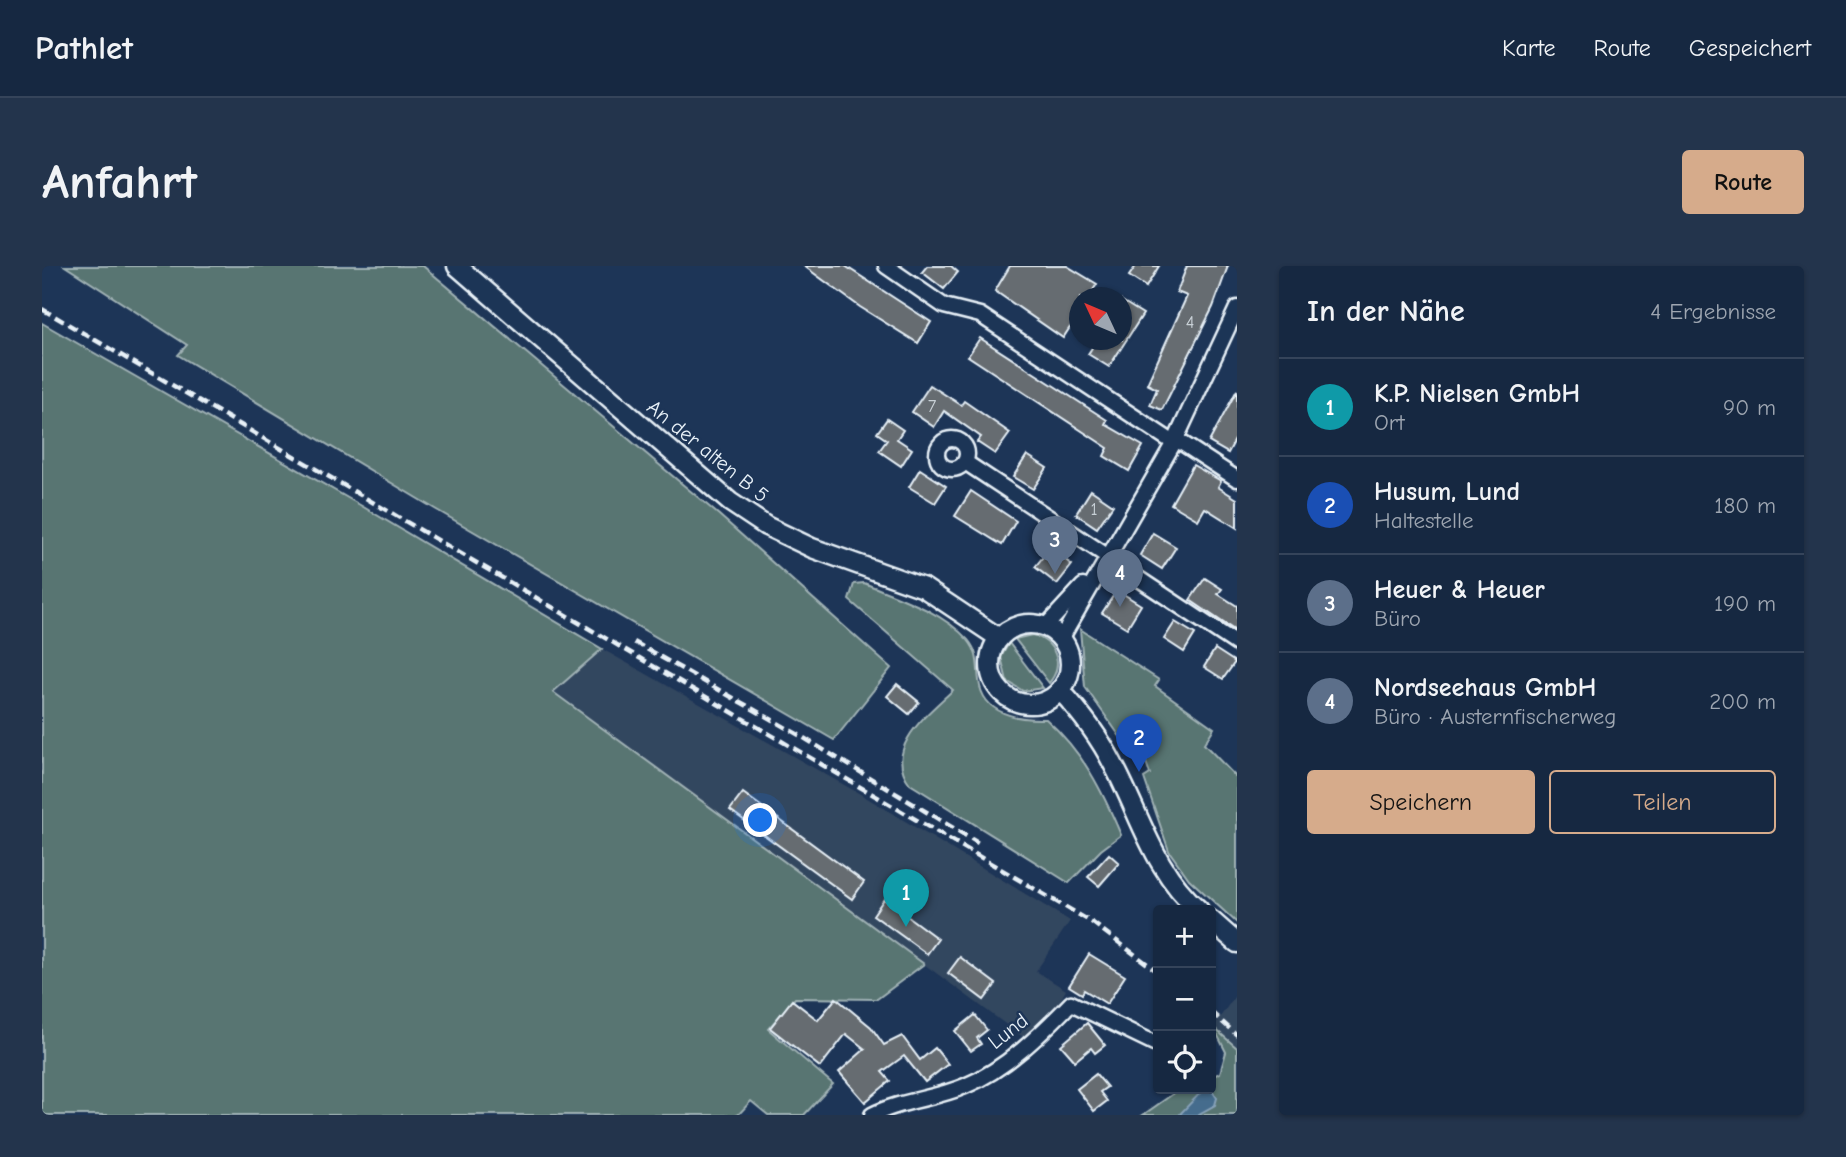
<!DOCTYPE html>
<html lang="de">
<head>
<meta charset="utf-8">
<style>
  body { margin:0; font-family:"Comic Neue",sans-serif; background:#23344c; color:#f1f3f6 }
  .controls { position:absolute; right:21px; bottom:21px; display:grid; overflow:hidden; border-radius:7px; box-shadow:0 2px 5px #0004 }
  .controls button { width:63px; height:63px; display:grid; place-items:center; padding:0; border:0; border-bottom:2px solid #35445a; background:#162841; color:#f1f3f6; font:35px sans-serif }
  .compass { position:absolute; left:1027px; top:21px; width:63px; height:63px; border-radius:50%; background:#162841; box-shadow:0 2px 5px #0004; rotate:314deg }
  .you { position:absolute; left:719px; top:555px; width:24px; height:24px; margin:-18px; border:5px solid #fff; border-radius:50%; background:#1a73e8; box-shadow:0 0 0 10px #1a73e833 }
  .badge { display:grid; place-items:center; width:46px; height:46px; border-radius:50%; background:#d6ab8b; color:#fff; font-size:23px; font-weight:700 }
  .pin { position:absolute; translate:-50% -58px; filter:drop-shadow(0 2px 4px #0008) }
  .pin::after { content:''; position:absolute; top:37px; width:24px; height:21px; background:inherit; clip-path:polygon(0 0,100% 0,50% 100%) }
  .list { margin:0; padding:0; list-style:none }
  h2 { display:flex; justify-content:space-between; align-items:center; height:91px; margin:0; padding:0 28px; font-size:30px }
  h2 small { font-size:23px; font-weight:400; color:#9ea6b1 }
  .list li { display:grid; grid-template-columns:46px 1fr auto; gap:21px; align-items:center; box-sizing:border-box; height:98px; padding:0 28px; border-top:2px solid #35445a }
  .list b { display:block; font-size:26px; white-space:nowrap }
  .list p { margin:0; font-size:23px; white-space:nowrap; color:#9ea6b1 }
  .list em { font-size:23px; font-style:normal; color:#9ea6b1 }
  .actions { display:flex; gap:14px; padding:21px 28px }
  .actions a { flex:1; padding:16px 0; border:2px solid #d6ab8b; border-radius:7px; text-align:center; font-size:24px; color:#d6ab8b }
  .actions .main { background:#d6ab8b; color:#111 }
  .icon { flex:none; width:38px; height:38px; fill:none; stroke:currentColor; stroke-width:2; stroke-linecap:round; stroke-linejoin:round }
  .map { position:relative; flex:none; width:1195px; height:849px; overflow:hidden; border-radius:7px }
  header { display:flex; align-items:center; gap:42px; box-sizing:border-box; height:98px; padding:0 35px; background:#162841; border-bottom:2px solid #35445a }
  header strong { font-size:33px }
  nav { display:flex; gap:38px; margin-inline-start:auto; font-size:24px }
  .intro { display:flex; align-items:center; justify-content:space-between; box-sizing:border-box; height:168px; padding:0 42px }
  h1 { margin:0; font-size:49px }
  .button { padding:18px 32px; border-radius:7px; background:#d6ab8b; color:#111; font-size:24px; font-weight:700 }
  main { display:flex; gap:42px; padding:0 42px }
  aside { flex:1; background:#162841; border-radius:7px; box-shadow:0 2px 5px #0004 }
  .map>svg:first-child { display:block }
  .built { fill:#33465f }
  .green { fill:#597472; stroke:#a0b2b5; stroke-width:2 }
  .water { fill:#456c8d; stroke:#86a1b8; stroke-width:2 }
  .building { fill:#666c71; stroke:#e8f1f8; stroke-width:2 }
  .lines { fill:none; stroke-linecap:round; stroke-linejoin:round }
  .minor-casing { stroke:#e8f1f8; stroke-width:19 }
  .major-casing { stroke:#e8f1f8; stroke-width:23 }
  .minor { stroke:#1d3557; stroke-width:14 }
  .major { stroke:#1d3557; stroke-width:18 }
  .rail { stroke:#e8f1f8; stroke-width:4.5; stroke-dasharray:10 5; stroke-linecap:butt }
  .labels { text-anchor:middle; stroke-width:5; stroke-linejoin:round; paint-order:stroke }
  .number-label { font-size:18px; fill:#c8d0d6 }
  .street-label { font-size:21px; fill:#e8f1f8; stroke:#1d3557 }
</style>
</head>
<body>
<header>
<strong>Pathlet</strong>
<nav><a>Karte</a><a>Route</a><a>Gespeichert</a></nav>
</header>
<div class="intro"><h1>Anfahrt</h1><a class="button">Route</a></div>
<main>
<div class="map">
<svg width="1195" height="849" viewBox="0 0 1195 849">
  <rect width="100%" height="100%" fill="#1d3557"/>
  <filter id="ink" filterUnits="userSpaceOnUse"><feTurbulence type="fractalNoise" baseFrequency=".0143" numOctaves="2"/><feDisplacementMap in="SourceGraphic" scale="14" xChannelSelector="R" yChannelSelector="G"/><feConvolveMatrix kernelMatrix="1 2 1 2 8 2 1 2 1" color-interpolation-filters="sRGB"/></filter>
  <g filter="url(#ink)">
    <g class="built">
      <path d="M560,383l260,146 208,126 -34,50 30,19 -6,11 -37,36 -470,-346z"/>
      <path d="M1195,727v55l-24,-21z"/>
    </g>
    <g class="green">
      <path d="M23,0h358l296,249 172,153 -57,72 -399,-231 -257,-154 9,-10z"/>
      <path d="M0,57l318,182 242,144 -49,43 371,272 -47,35 -82,-1 -27,31 65,55 -29,31h-36l-17,-14 -13,14h-692l-4,-3z"/>
      <path d="M822,317c36,15 77,28 104,57 11,13 9,25 11,41 4,34 40,39 67,38 37,33 56,71 75,116l-20,15 -32,33 -159,-99c-28,-36 18,-70 43,-94l-104,-90 5,-16z"/>
      <path d="M1038,363l79,51 -4,6 59,42 -10,16 33,34v145l-48,-44 -20,-28 -25,-73 6,-4 -5,-15 -7,3 -53,-75z"/>
      <path d="M990,369c23,6 33,29 17,48l-34,-44z"/>
      <path d="M967,377l34,45 -20,3 -16,-10 -6,-24z"/>
      <path d="M1171,761l24,21v67h-94l37,-26h31v-12l9,-4 6,-21 -8,-16 -7,-3z"/>
    </g>
    <path class="water" d="M1162,823l8,2 5,7 -2,7 -18,10h-18z"/>
    <g class="building">
      <path d="M762,0h41l86,56 -13,21 -58,-36z"/>
      <path d="M885,0h24l7,6 -14,17 -22,-17z"/>
      <path d="M968,0h57l30,18 -9,14h-8v14l-17,26 -68,-47z"/>
      <path d="M1094,0h23l-13,21 -17,-11z"/>
      <path d="M1145,0h41l-15,41 -51,103 -12,-5 7,-16 -10,-5 40,-88 -10,-4z"/>
      <path d="M1080,35l21,13 -34,53 -21,-13 9,-14h25z"/>
      <path d="M938,72l127,82 -2,4 38,22 -14,25 -25,-15 4,-8 -140,-92z"/>
      <path d="M888,119l31,20 3,-4 46,32 -15,21 -18,-12 4,-5 -37,-26 -10,16 -22,-15z"/>
      <path d="M1195,124v46l-9,17 -19,-11z"/>
      <path d="M845,153l16,11 -6,9 15,10 -11,17 -22,-15 8,-11 -10,-7z"/>
      <path d="M985,189l20,13 -14,21 -20,-12z"/>
      <path d="M1151,199l28,16 -3,6 19,12v29l-32,-20 -7,12 -27,-16z"/>
      <path d="M878,203l26,17 -11,17 -26,-16z"/>
      <path d="M1049,224l22,15 -16,23 -21,-14z"/>
      <path d="M929,225l45,30 -14,24 -47,-29z"/>
      <path d="M1111,267l23,14 -14,22 -22,-14z"/>
      <path d="M1008,282l22,17 -15,19 -22,-17z"/>
      <path d="M1163,312l17,11 -4,5 19,12v26l-47,-32z"/>
      <path d="M1075,324l24,15 -14,23 -25,-15z"/>
      <path d="M1133,356l20,12 -11,18 -20,-13z"/>
      <path d="M1173,383l20,13 -12,17 -19,-12z"/>
      <path d="M855,418l22,18 -10,12 -22,-18z"/>
      <path d="M701,527l121,89 -12,17 -122,-89z"/>
      <path d="M1067,588l10,9 -20,23 -11,-9z"/>
      <path d="M842,633l54,40 -11,15 -54,-39z"/>
      <path d="M1047,688l36,22 -18,28 -23,-14 -2,4 -13,-8z"/>
      <path d="M918,691l36,27 -12,16 -36,-27z"/>
      <path d="M794,732l35,29 13,18 18,-9 18,24 15,-12 13,16 -23,18 -21,-26 -22,16 8,9 -25,21 -26,-30 26,-23 -19,-15 -26,33 -50,-39 22,-28 26,20z"/>
      <path d="M933,749l12,15 -10,8 4,6 -10,7 -16,-20z"/>
      <path d="M1045,757l18,22 -10,8 -4,-5 -16,13 -14,-16z"/>
      <path d="M1054,808l11,13 -7,5 7,9 -13,10 -17,-22z"/>
    </g>
    <g class="lines">
      <defs>
        <g id="minor">
          <path d="M844,0l58,40 36,9 194,128"/>
          <circle cx="910" cy="188" r="15"/>
          <path d="M1134,173l61,40"/>
          <path d="M923,196l142,94"/>
          <path d="M1064,291l131,87"/>
          <path d="M1003,361l38,-41"/>
          <path d="M1019,373l115,-200 61,-131"/>
          <path d="M830,849c30,-15 63,-16 93,-29 41,-17 76,-52 106,-83l87,42"/>
        </g>
        <g id="major">
          <path d="M415,0l273,236 36,24 46,22 112,40 75,50"/>
          <circle cx="988" cy="398" r="40"/>
          <path d="M1018,424c21,23 39,46 53,74 28,52 40,106 86,146"/>
          <path d="M1169,654l26,23"/>
        </g>
      </defs>
      <use href="#minor" class="minor-casing"/>
      <use href="#major" class="major-casing"/>
      <use href="#minor" class="minor"/>
      <use href="#major" class="major"/>
      <g class="rail">
        <path d="M0,43l1051,614 65,49"/>
        <path d="M592,376l165,93 179,108"/>
        <path d="M1169,746l26,23"/>
      </g>
    </g>
  </g>
  <g class="labels">
    <g class="number-label">
      <text x="1148" y="62">4</text>
      <text x="890" y="146">7</text>
      <text x="1052" y="249">1</text>
    </g>
    <g class="street-label">
      <text transform="translate(666 185) rotate(39)" y="7">An der alten B 5</text>
      <text transform="translate(966 765) rotate(-38)" y="7">Lund</text>
    </g>
  </g>
</svg>
<div class="controls">
<button>+</button>
<button>−</button>
<button><svg class="icon" aria-label="locate" viewBox="0 0 24 24"><circle cx="12" cy="12" r="6"/><path d="M12 2v4M12 18v4M2 12h4M18 12h4"/></svg></button>
</div>
<svg class="compass" viewBox="-18 -18 36 36"><path d="M0-13l5 13h-10z" fill="#e53935"/><path d="M0 13l5-13h-10z" fill="#9ea6b1"/></svg>
<div class="you"></div>
<div class="pin badge" style="left:864px;top:661px;background:#0f9aa8">1</div>
<div class="pin badge" style="left:1097px;top:506px;background:#1a4fb4">2</div>
<div class="pin badge" style="left:1013px;top:308px;background:#5c6f8a">3</div>
<div class="pin badge" style="left:1078px;top:341px;background:#5c6f8a">4</div>
</div>
<aside>
<h2>In der Nähe<small>4 Ergebnisse</small></h2>
<ul class="list">
<li><span class="badge" style="background:#0f9aa8">1</span><div><b>K.P. Nielsen GmbH</b><p>Ort</p></div><em>90 m</em></li>
<li><span class="badge" style="background:#1a4fb4">2</span><div><b>Husum, Lund</b><p>Haltestelle</p></div><em>180 m</em></li>
<li><span class="badge" style="background:#5c6f8a">3</span><div><b>Heuer &amp; Heuer</b><p>Büro</p></div><em>190 m</em></li>
<li><span class="badge" style="background:#5c6f8a">4</span><div><b>Nordseehaus GmbH</b><p>Büro · Austernfischerweg</p></div><em>200 m</em></li>
</ul>
<div class="actions"><a class="main">Speichern</a><a>Teilen</a></div>
</aside>
</main>
</body>
</html>
